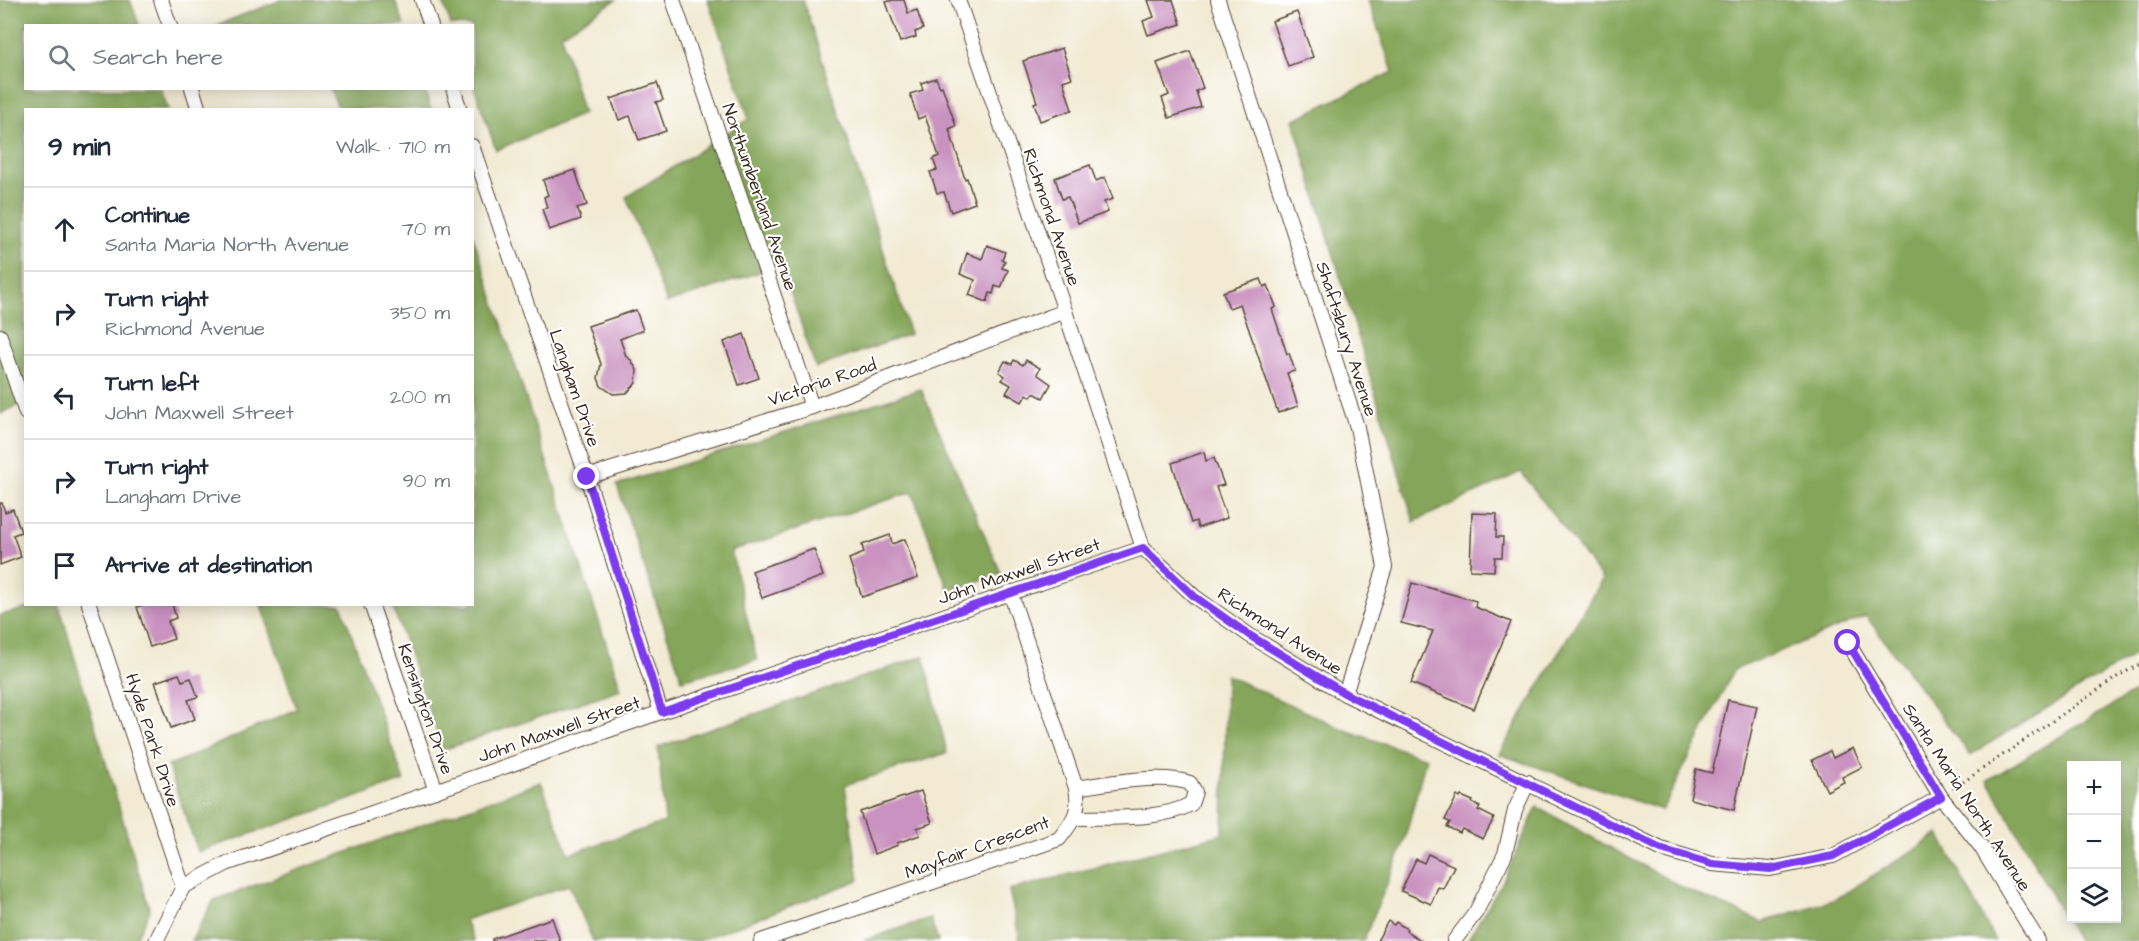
<!DOCTYPE html>
<html lang="en">
<head>
<meta charset="utf-8">
<style>
  body { margin:0; font-family:"Architects Daughter",sans-serif; background:#f2f2f3; color:#1f2937 }
  .controls { position:absolute; right:18px; bottom:18px; display:grid; overflow:hidden; border-radius:0px; box-shadow:0 3px 15px #0003 }
  .controls button { width:54px; height:54px; display:grid; place-items:center; padding:0; border:0; border-bottom:2px solid #e0e1e3; background:#fff; color:#1f2937; font:30px sans-serif }
  .stop { position:absolute; width:18px; height:18px; margin:-14px; border:4px solid #7c3aed; border-radius:50%; background:#fff }
  .stop.end { background:#7c3aed; border-color:#fff; box-shadow:0 2px 6px #0008 }
  .list { margin:0; padding:0; list-style:none }
  h2 { display:flex; justify-content:space-between; align-items:center; height:78px; margin:0; padding:0 24px; font-size:26px }
  h2 small { font-size:20px; font-weight:400; color:#747a83 }
  .list li { display:grid; grid-template-columns:39px 1fr auto; gap:18px; align-items:center; box-sizing:border-box; height:84px; padding:0 24px; border-top:2px solid #e0e1e3 }
  .list b { display:block; font-size:22px; white-space:nowrap }
  .list p { margin:0; font-size:20px; white-space:nowrap; color:#747a83 }
  .list em { font-size:20px; font-style:normal; color:#747a83 }
  .icon { flex:none; width:33px; height:33px; fill:none; stroke:currentColor; stroke-width:2; stroke-linecap:round; stroke-linejoin:round }
  .map { position:relative; flex:none; width:2139px; height:941px; overflow:hidden }
  .search { position:absolute; background:#fff; box-shadow:0 3px 15px #0003; left:24px; top:24px; width:450px; height:66px; display:flex; align-items:center; gap:15px; box-sizing:border-box; padding:0 21px; border-radius:0px; color:#747a83; font-size:22px }
  .panel { position:absolute; background:#fff; box-shadow:0 3px 15px #0003; left:24px; top:108px; width:450px; height:498px; border-radius:0px }
  .map>svg:first-child { display:block }
  .forest { fill:#85a65a; stroke:#60683c; stroke-width:1.5; fill-rule:evenodd }
  .building { fill:#c992c0 }
  .lines { fill:none; stroke-linecap:round; stroke-linejoin:round }
  .minor-casing { stroke:#564739; stroke-width:16 }
  .path { stroke:#564739; stroke-width:3; stroke-dasharray:1.5 4.5; stroke-linecap:butt }
  .minor { stroke:#fff; stroke-width:14 }
  .route { stroke:#7c3aed; stroke-width:8 }
  .labels { text-anchor:middle; stroke-width:4.5; stroke-linejoin:round; paint-order:stroke }
  .street-label { font-size:18px; fill:#3b2a1e; stroke:#fff }
</style>
</head>
<body>
<div class="map">
<svg width="2139" height="941" viewBox="0 0 2139 941">
  <rect width="100%" height="100%" fill="#fff"/>
  <filter id="ink" filterUnits="userSpaceOnUse"><feTurbulence type="fractalNoise" baseFrequency=".0167" numOctaves="2"/><feDisplacementMap in="SourceGraphic" scale="12" xChannelSelector="R" yChannelSelector="G"/><feConvolveMatrix kernelMatrix="1 2 1 2 8 2 1 2 1" color-interpolation-filters="sRGB"/></filter>
  <filter id="wash" filterUnits="userSpaceOnUse"><feTurbulence type="fractalNoise" baseFrequency=".008" numOctaves="4" result="noise"/><feDisplacementMap in="SourceGraphic" scale="24" xChannelSelector="R" yChannelSelector="G"/><feGaussianBlur stdDeviation="1.35" result="paint"/><feColorMatrix in="noise" values="0 0 0 0 0 0 0 0 0 0 0 0 0 0 0 0 0 1.4 0 .05"/><feComposite in="paint" operator="in"/></filter>
  <g filter="url(#wash)">
    <rect width="100%" height="100%" fill="#f2ead3"/>
    <g class="forest">
      <path d="M0,0h130l9,25 -113,1v62l135,1 7,20 -142,1 -1,292 -25,12z"/>
      <path d="M281,0h114l9,25h-187z"/>
      <path d="M442,0h174l-55,34 22,80 -87,36 -23,-66 -1,-58 -21,-1z"/>
      <path d="M708,0h95l107,334 -94,34 -35,-103 -114,38 -41,-106 123,-78z"/>
      <path d="M1368,0h771v652l-169,103 -104,-139 -132,54 -72,140 -163,-56 103,-175 -81,-107 -107,50 -121,-402 100,-48z"/>
      <path d="M330,89h94l7,20h-92z"/>
      <path d="M473,236l148,453 -178,61 -51,-145 80,-1z"/>
      <path d="M921,389l80,184 -52,18 -37,-99 -181,59 26,109 -75,20 -65,-195z"/>
      <path d="M45,604l14,1 91,306 -16,30h-134v-326z"/>
      <path d="M261,605h80l63,176 -206,71 -30,-86 129,-57z"/>
      <path d="M924,656l23,97 -102,32 14,95 -161,61h-105l-24,-56 -104,35 9,21h-283l23,-41 327,-118 28,72 96,-32 -7,-75z"/>
      <path d="M1226,675l119,55 81,28 -23,88 -40,95h-343l-11,-51 214,-56z"/>
      <path d="M2139,689v252h-62l-89,-161zM2072,766h44v152h-44z"/>
      <path d="M1537,807l148,82 77,33 74,-23 103,-65 56,107h-528l35,-58z"/>
      <path d="M930,918l8,23h-75z"/>
    </g>
    <g id="blocks">
      <g class="building">
        <path d="M893,0h11l4,13 9,-3 6,19 -8,3 1,5 -16,5 -14,-40z"/>
        <path d="M1148,0h25l8,24 -33,11 -5,-14 11,-4z"/>
        <path d="M1297,12l16,45 -25,9 -16,-45z"/>
        <path d="M1062,48l10,30 -9,3 9,29 -32,11 -6,-18 3,-1 -14,-41z"/>
        <path d="M1190,51l13,37 -7,3 5,16 -32,11 -7,-20 7,-3 -12,-32z"/>
        <path d="M936,78l4,9 2,-1 14,40 -7,3 16,50 2,-1 8,25 -24,9 -7,-20 -7,1 -7,-21 7,-2 -4,-11 6,-3 -14,-40 -7,3 -8,-25 13,-4 -2,-7z"/>
        <path d="M657,83l6,17 -7,2 10,29 -27,9 -9,-24 -11,4 -8,-21z"/>
        <path d="M1090,165l6,16 9,-4 8,22 -9,3 4,10 -30,11 -10,-26 -6,2 -7,-21z"/>
        <path d="M575,170l12,35 -10,3 4,11 -32,11 -7,-21 5,-1 -3,-11 4,-2 -5,-15z"/>
        <path d="M987,245l18,7 -3,8 3,1 -3,7 6,2 -7,18 -6,-2 -2,8 -3,-1 -3,9 -18,-7 6,-15 -15,-6 7,-21 15,6z"/>
        <path d="M1261,279l3,8 4,-2 8,22 -4,2 15,45 2,-1 6,18 -8,2 11,33 -20,7 -38,-109 -11,4 -6,-16z"/>
        <path d="M636,310l7,20 -23,9 6,17 5,4 6,10 -1,13 -9,10 -14,1 -12,-8 -3,-8 3,-14 -13,-38z"/>
        <path d="M744,334l15,44 -20,7 -15,-43z"/>
        <path d="M1014,360l9,5 3,-5 14,8 -3,6 14,10 -8,14 -9,-5 -3,4 -4,-3 -5,8 -16,-9 5,-8 -9,-5 3,-4 -6,-4 6,-11 7,3z"/>
        <path d="M1204,452l2,9 8,-3 10,27 -8,2 11,31 -29,10 -2,-7 -5,2 -19,-60z"/>
        <path d="M0,503h2l3,9 8,-3 8,23 -8,3 8,22 -21,8z"/>
        <path d="M1472,513l25,1 -1,23h7l-1,20h-7l-1,14 -24,-1z"/>
        <path d="M890,535l2,9 13,-5 13,39 -56,19 -13,-38 15,-6 -2,-8z"/>
        <path d="M814,549l9,27 -61,22 -10,-27z"/>
        <path d="M1412,583l64,18 -1,6 36,15 -37,87 -63,-26 22,-52 -32,-8z"/>
        <path d="M146,604h26l4,14 -8,3 6,18 -24,8 -13,-40z"/>
        <path d="M179,674l3,7 9,-3 7,19 -10,3 7,19 -24,9 -16,-46z"/>
        <path d="M1728,700l29,6 -23,104 -44,-11 6,-30 16,4z"/>
        <path d="M1853,748l9,19 -20,10 2,5 -17,9 -15,-31 18,-9 3,7z"/>
        <path d="M921,791l11,32 -15,5 3,7 -23,8 1,2 -24,9 -14,-42z"/>
        <path d="M1457,796l3,2 1,-2 12,5 -1,2 8,4 -2,3 16,8 -11,21 -21,-10 -2,4 -13,-6 3,-5 -5,-2z"/>
        <path d="M1428,854l26,12 -11,23 -5,-2 -7,17 -30,-13 15,-32 8,4z"/>
        <path d="M552,918l8,23h-68v-2z"/>
        <path d="M1388,921l6,4 2,-3 11,7 -1,2 16,10h-45z"/>
      </g>
    </g>
  </g>
  <g filter="url(#ink)">
    <use href="#blocks" fill-opacity="0" stroke="#564739" stroke-width="1.5"/>
    <g class="lines">
      <defs>
        <g id="minor">
          <path d="M161,0l9,26"/>
          <path d="M422,0l9,26"/>
          <path d="M673,0l139,407"/>
          <path d="M958,0l107,311 78,237 52,49 54,38 96,59 316,155 51,15 58,5 63,-13 108,-59"/>
          <path d="M1218,0l139,427 28,140 -40,127"/>
          <path d="M192,88l7,22"/>
          <path d="M453,88l7,22"/>
          <path d="M472,146l115,331 74,235"/>
          <path d="M0,336l26,77"/>
          <path d="M587,477l225,-70 253,-96"/>
          <path d="M89,604l94,283"/>
          <path d="M371,604l65,187"/>
          <path d="M1848,643l93,154 40,50 57,94"/>
          <path d="M1075,818c35,-1 85,3 116,-14l4,-12 -5,-9c-27,-10 -84,0 -114,5"/>
          <path d="M156,941l27,-54 43,-23 435,-152 482,-164"/>
          <path d="M761,941l298,-102c14,-18 22,-27 17,-51l-66,-196"/>
          <path d="M1454,941l22,-29 29,-58 10,-44 13,-28"/>
        </g>
      </defs>
      <use href="#minor" class="minor-casing"/>
      <path class="path" d="M1953,789l167,-114 19,-10"/>
      <use href="#minor" class="minor"/>
    </g>
  </g>
  <g class="lines" filter="url(#ink)">
    <path class="route" d="M587,477l75,235 481,-164 52,49 54,38 97,59 315,155 51,15 58,5 63,-13 108,-59 -93,-154"/>
  </g>
  <g class="labels">
    <g class="street-label">
      <text transform="translate(760 197) rotate(71)" y="6">Northumberland Avenue</text>
      <text transform="translate(1052 217) rotate(71)" y="6">Richmond Avenue</text>
      <text transform="translate(1347 339) rotate(72)" y="6">Shaftsbury Avenue</text>
      <text transform="translate(822 382) rotate(-19)" y="6">Victoria Road</text>
      <text transform="translate(575 388) rotate(71)" y="6">Langham Drive</text>
      <text transform="translate(1019 571) rotate(-19)" y="6">John Maxwell Street</text>
      <text transform="translate(1280 631) rotate(33)" y="6">Richmond Avenue</text>
      <text transform="translate(426 709) rotate(71)" y="6">Kensington Drive</text>
      <text transform="translate(559 729) rotate(-19)" y="6">John Maxwell Street</text>
      <text transform="translate(153 740) rotate(72)" y="6">Hyde Park Drive</text>
      <text transform="translate(1967 797) rotate(57)" y="6">Santa Maria North Avenue</text>
      <text transform="translate(977 847) rotate(-20)" y="6">Mayfair Crescent</text>
    </g>
  </g>
</svg>
<div class="controls">
<button>+</button>
<button>−</button>
<button><svg class="icon" aria-label="layers" viewBox="0 0 24 24"><path d="M12 4l9 5-9 5-9-5zM3 14l9 5 9-5"/></svg></button>
</div>
<div class="stop" style="left:1848px;top:643px"></div>
<div class="stop end" style="left:587px;top:477px"></div>
<div class="search"><svg class="icon" aria-label="search" viewBox="0 0 24 24"><circle cx="10" cy="10" r="6"/><path d="M15 15l6 6"/></svg>Search here</div>
<section class="panel">
<h2>9 min<small>Walk · 710 m</small></h2>
<ul class="list">
<li><svg class="icon" aria-label="ahead" viewBox="0 0 24 24"><path d="M12 20V5M6 11l6-6 6 6"/></svg><div><b>Continue</b><p>Santa Maria North Avenue</p></div><em>70 m</em></li>
<li><svg class="icon" aria-label="right" viewBox="0 0 24 24"><path d="M7 20v-9h11M14 6l5 5-5 5"/></svg><div><b>Turn right</b><p>Richmond Avenue</p></div><em>350 m</em></li>
<li><svg class="icon" aria-label="left" viewBox="0 0 24 24"><path d="M17 20v-9H6M10 6l-5 5 5 5"/></svg><div><b>Turn left</b><p>John Maxwell Street</p></div><em>200 m</em></li>
<li><svg class="icon" aria-label="right" viewBox="0 0 24 24"><path d="M7 20v-9h11M14 6l5 5-5 5"/></svg><div><b>Turn right</b><p>Langham Drive</p></div><em>90 m</em></li>
<li><svg class="icon" aria-label="arrive" viewBox="0 0 24 24"><path d="M6 21V4h12l-3 4 3 4H6"/></svg><div><b>Arrive at destination</b></div></li>
</ul>
</section>
</div>
</body>
</html>
